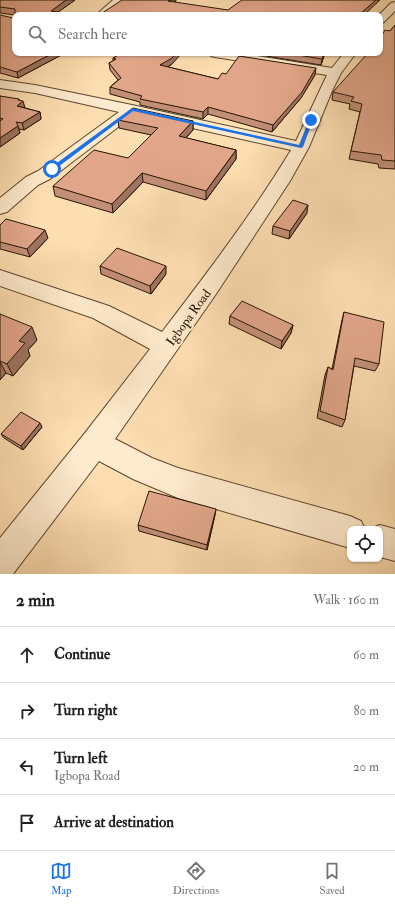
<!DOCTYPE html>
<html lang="en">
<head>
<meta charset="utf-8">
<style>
  body { margin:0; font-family:"IM FELL Double Pica",serif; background:#f6f6f6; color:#202124 }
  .controls { position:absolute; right:12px; bottom:12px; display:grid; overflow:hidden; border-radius:8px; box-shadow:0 1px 3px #0004 }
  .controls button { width:36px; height:36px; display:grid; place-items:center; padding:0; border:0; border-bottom:1px solid #e0e0e0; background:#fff; color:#202124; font:20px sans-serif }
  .stop { position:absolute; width:12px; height:12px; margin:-9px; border:3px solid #1a73e8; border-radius:50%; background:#fff }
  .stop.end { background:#1a73e8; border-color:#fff; box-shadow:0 1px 4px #0008 }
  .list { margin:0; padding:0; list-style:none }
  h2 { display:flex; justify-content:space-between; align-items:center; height:52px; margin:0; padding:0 16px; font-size:17px }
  h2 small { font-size:13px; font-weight:400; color:#757577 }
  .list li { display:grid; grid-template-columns:26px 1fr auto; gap:12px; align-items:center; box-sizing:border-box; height:56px; padding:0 16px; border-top:1px solid #e0e0e0 }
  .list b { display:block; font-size:15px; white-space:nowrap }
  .list p { margin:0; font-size:13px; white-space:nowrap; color:#757577 }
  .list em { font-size:13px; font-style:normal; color:#757577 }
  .icon { flex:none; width:22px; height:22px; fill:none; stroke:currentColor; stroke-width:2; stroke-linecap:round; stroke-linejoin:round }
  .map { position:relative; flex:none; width:395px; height:574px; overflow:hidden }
  .search { position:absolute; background:#fff; box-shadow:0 1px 3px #0004; left:12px; right:12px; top:12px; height:44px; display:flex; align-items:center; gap:10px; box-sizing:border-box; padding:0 14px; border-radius:8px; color:#757577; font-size:15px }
  .sheet { height:276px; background:#fff }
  nav { display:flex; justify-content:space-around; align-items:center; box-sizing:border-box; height:56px; border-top:1px solid #e0e0e0; background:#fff; font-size:11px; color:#757577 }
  nav a { display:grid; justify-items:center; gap:2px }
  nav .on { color:#1a73e8 }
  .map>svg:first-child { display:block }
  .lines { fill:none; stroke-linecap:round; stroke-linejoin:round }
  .minor-casing { stroke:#5c462e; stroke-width:2 }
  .minor { fill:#feeacc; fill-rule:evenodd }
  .wall { fill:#c28f77; stroke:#271403 }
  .shaded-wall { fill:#9e7461; stroke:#271403 }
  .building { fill:#e1a68a; stroke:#271403 }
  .route { fill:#1a73e8 }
  .labels { text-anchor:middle; stroke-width:4; stroke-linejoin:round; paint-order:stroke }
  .street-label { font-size:13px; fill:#271403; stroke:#feeacc }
</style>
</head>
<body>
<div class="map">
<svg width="395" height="574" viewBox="0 0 395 574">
  <rect width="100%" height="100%" fill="#fddeb1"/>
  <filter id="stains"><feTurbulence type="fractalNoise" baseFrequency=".005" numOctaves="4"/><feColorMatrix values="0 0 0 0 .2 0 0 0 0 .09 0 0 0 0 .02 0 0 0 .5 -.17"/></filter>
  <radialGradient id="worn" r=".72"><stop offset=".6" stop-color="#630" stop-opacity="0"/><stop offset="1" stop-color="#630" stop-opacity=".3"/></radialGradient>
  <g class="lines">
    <defs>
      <g id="minor">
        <path d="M113,0h11l-17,15h-11z"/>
        <path d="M395,2v9l-11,11 -4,1 -1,-8 12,-12z"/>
        <path d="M209,53h29l94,15 12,-15h12l-15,20 -9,18 -23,56 -19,34 -74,113 -101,145 37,19 26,10 172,48 11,5 4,8h-15v19l-172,-50 -45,-19 -34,-18 -86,113h-13v-36l85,-105 65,-84 -57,-31 -93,-32v-16l109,36 53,26c45,-59 91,-119 129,-182l-157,-35 -84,64 -12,6 -31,27 -7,2v-16l26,-21 12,-6 81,-59 -84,-19 -35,-5v-8l35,5 97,20 164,36 31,-66 -112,-18 -4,-1z"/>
        <path d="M380,525l15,4v32l-15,-4v-28h-10z"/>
      </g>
    </defs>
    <use href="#minor" class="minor-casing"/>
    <use href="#minor" class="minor"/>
  </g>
  <g class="wall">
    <path d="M0,0h75l-17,12 -43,3 -15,-2z"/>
    <path d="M0,15l15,38h50l-47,25 -18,-5z"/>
    <path d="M395,25v144l-16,-1 -1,-4 -29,-5 11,-47 -11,-3 1,-5 -18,-4 1,-8 47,-39 10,-22z"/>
    <path d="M248,53h77l-4,12z"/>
    <path d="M113,58l59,6 -4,3 50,12 8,-5 89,1 -14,23 -29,34 -64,-18 -5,5 -63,-14v-3l-30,-8v-7l8,-7 -8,-10 -1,-7 4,-2z"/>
    <path d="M0,96l19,5 6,7 15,4 1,7 -17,11 -5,-1 1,4 -20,14z"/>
    <path d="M118,120l75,1v9l-7,8 50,12v9l-30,41 -63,-18 -30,31 -58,-17 -2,-10 75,-28 23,-23 -32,-7z"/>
    <path d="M307,213l-18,26 -17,-5 1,-8z"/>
    <path d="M0,225l48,13 -18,19 -30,-8z"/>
    <path d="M100,266l66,8 -15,20 -50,-20z"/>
    <path d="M344,312l35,52 -4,7 -21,-5 -9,54 -3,7 -25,-9 8,-43 3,-8 4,2 10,-49z"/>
    <path d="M0,314l37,26 -9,10 2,6 -17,20 -7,-3 -6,7z"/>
    <path d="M230,316l63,9 -2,8 -10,16 -52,-25z"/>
    <path d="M42,427l-19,23 -19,-12 -3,-4z"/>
    <path d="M215,515l-8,35 -68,-19 -1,-6z"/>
  </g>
  <g class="shaded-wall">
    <path d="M66,0h9l-21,15 -3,-4z"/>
    <path d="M170,0h6v1l-8,6v-6z"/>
    <path d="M376,0h4l-16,15h-5z"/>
    <path d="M53,53h12l-47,25 -1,-6z"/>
    <path d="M176,53h6l-10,11 -11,7 -1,-6z"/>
    <path d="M324,53h1l-4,12 1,-6z"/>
    <path d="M316,68l-1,7 -14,23 -29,34 1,-7z"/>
    <path d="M19,99l1,5 3,-3 2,7 -8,-2 1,-6z"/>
    <path d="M208,107v7l-5,5v-7z"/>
    <path d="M40,112l1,7 -17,11 -2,-7z"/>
    <path d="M193,121v9l-14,15v-9z"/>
    <path d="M18,126l2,7 -20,14v-9z"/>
    <path d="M236,150v9l-30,41v-9z"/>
    <path d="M142,173l1,9 -30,31 -1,-9z"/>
    <path d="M308,205l-1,8 -18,26 1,-8z"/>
    <path d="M45,230l3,8 -18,19 -3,-8z"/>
    <path d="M166,266v8l-15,20 -1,-8z"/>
    <path d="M293,325l-2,8 -10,16 1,-8z"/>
    <path d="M32,327l5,13 -9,10 2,6 -17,20 -6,-12 12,-23z"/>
    <path d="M0,362l6,11 -6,7z"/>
    <path d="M40,423l2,4 -19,23 -2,-4z"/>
    <path d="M216,509l-1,6 -8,35v-5z"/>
  </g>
  <g class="building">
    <path d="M0,0h66l-15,11 25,4h-61v-6l-15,-2z"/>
    <path d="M122,0h48l-2,1 60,9 14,-10h134l-17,15h-260z"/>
    <path d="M0,15l13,3 2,-2v37h38l-36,19 -17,-5z"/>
    <path d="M395,25v136l-13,-1 -1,-5 -30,-4 11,-47 -11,-3 3,-4 -21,-5 35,-39h12v-15l5,-8 5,1z"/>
    <path d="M122,53h54l-4,5 -12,7 58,14 4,-6 4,1 13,-18 77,12 -14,24 -29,33 -65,-18 -5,5 -63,-13 2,-3 -32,-9 11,-9 -12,-15 7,-4 -3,-1z"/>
    <path d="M286,53h38l-2,6z"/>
    <path d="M0,96l19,3 -1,1 5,1 -6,5 23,6 -18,11 -6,-1 2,4 -18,12v-17l3,-2 -3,-1z"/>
    <path d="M133,108l60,13 -14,15 57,14 -30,41 -64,-18 -30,31 -59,-18 41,-36 34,8 30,-30 -40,-8z"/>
    <path d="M293,200l15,5 -18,26 -17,-5z"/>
    <path d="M6,219l39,11 -18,19 -27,-7v-17z"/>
    <path d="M117,248l49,18 -16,20 -50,-20z"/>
    <path d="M242,301l51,24 -11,16 -52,-25z"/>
    <path d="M344,312l40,10 -5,42 -24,-6 -10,62 -25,-9 8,-44 5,3z"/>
    <path d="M0,314l32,13 -13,14 6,2 -18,21 -7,-3z"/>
    <path d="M21,412l19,11 -19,23 -20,-12z"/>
    <path d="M149,491l67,18 -9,36 -69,-20z"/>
  </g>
  <path class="route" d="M132,108l167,37 10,-25 2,-1 2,1 -10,27 -2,1 -168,-37 -79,59h-4v-2z"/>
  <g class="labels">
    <g class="street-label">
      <text transform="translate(188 317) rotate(-54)" y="5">Igbopa Road</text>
    </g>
  </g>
  <rect width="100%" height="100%" filter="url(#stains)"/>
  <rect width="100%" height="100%" fill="url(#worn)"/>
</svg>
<div class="controls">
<button><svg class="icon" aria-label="locate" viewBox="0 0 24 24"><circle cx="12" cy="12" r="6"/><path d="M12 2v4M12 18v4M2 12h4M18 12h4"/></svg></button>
</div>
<div class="stop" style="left:52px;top:169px"></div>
<div class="stop end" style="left:311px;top:120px"></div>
<div class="search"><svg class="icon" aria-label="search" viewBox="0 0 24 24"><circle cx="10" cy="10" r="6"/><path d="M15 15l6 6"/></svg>Search here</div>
</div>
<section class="sheet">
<h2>2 min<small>Walk · 160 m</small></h2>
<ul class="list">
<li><svg class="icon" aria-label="ahead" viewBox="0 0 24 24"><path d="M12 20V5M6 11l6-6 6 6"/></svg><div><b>Continue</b></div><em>60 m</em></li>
<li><svg class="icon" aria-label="right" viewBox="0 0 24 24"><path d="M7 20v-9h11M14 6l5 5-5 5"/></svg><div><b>Turn right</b></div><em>80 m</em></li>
<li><svg class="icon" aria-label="left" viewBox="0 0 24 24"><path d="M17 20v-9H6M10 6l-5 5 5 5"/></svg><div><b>Turn left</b><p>Igbopa Road</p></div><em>20 m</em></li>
<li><svg class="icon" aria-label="arrive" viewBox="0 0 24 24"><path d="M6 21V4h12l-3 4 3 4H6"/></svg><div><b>Arrive at destination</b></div></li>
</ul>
</section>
<nav>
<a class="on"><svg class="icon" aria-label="map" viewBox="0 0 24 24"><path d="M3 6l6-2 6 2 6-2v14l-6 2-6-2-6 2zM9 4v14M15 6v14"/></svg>Map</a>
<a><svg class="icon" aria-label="directions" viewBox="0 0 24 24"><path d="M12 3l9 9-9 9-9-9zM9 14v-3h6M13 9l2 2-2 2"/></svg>Directions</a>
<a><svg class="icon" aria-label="saved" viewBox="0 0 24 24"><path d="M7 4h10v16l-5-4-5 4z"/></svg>Saved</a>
</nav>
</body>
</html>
